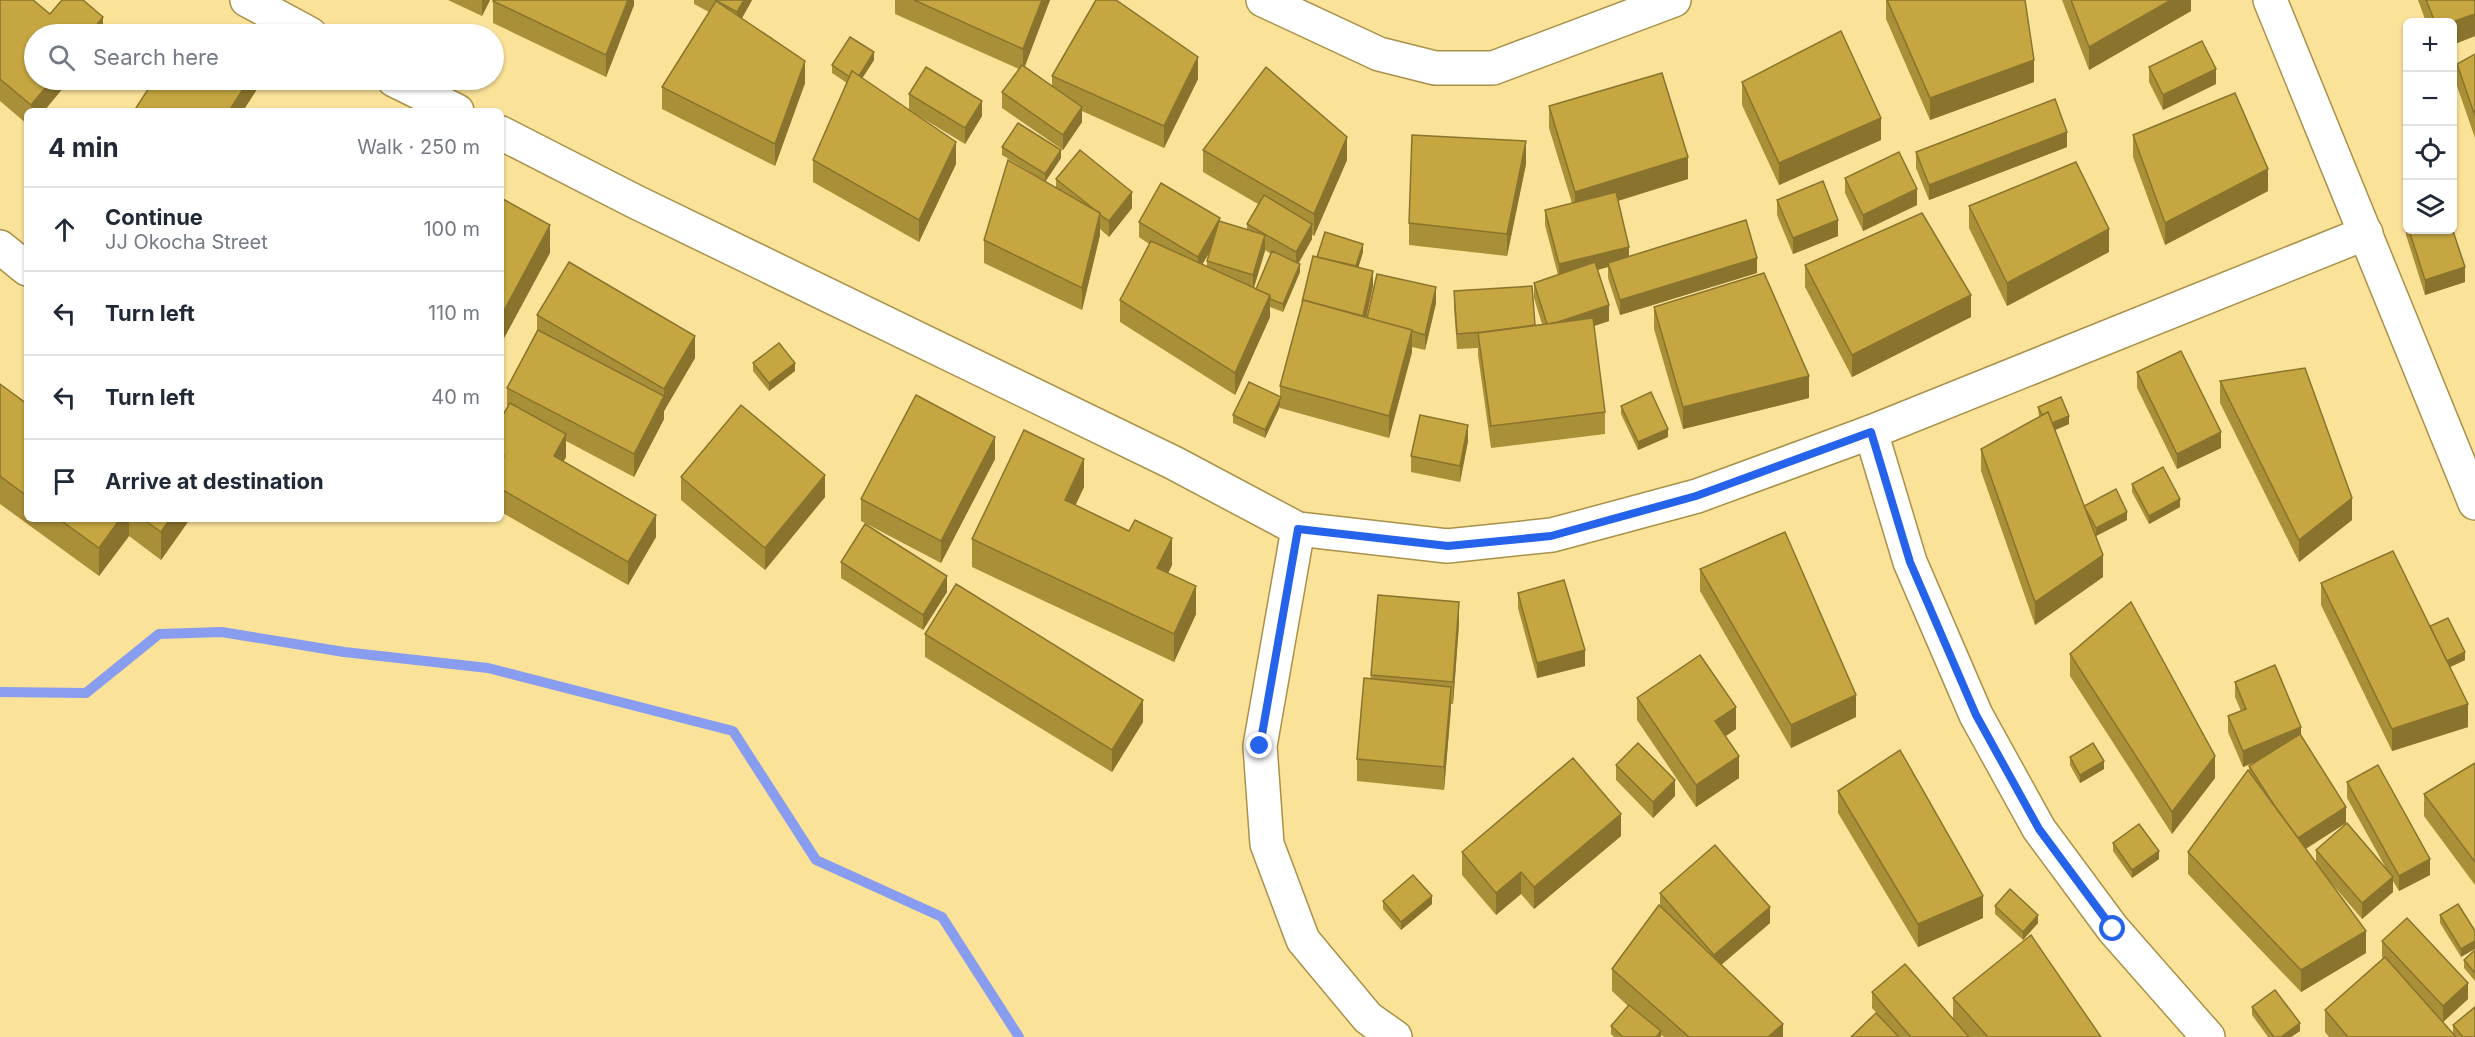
<!DOCTYPE html>
<html lang="en">
<head>
<meta charset="utf-8">
<style>
  body { margin:0; font-family:Inter,sans-serif; background:#f6f6f7; color:#1f2937 }
  .controls { position:absolute; right:18px; top:18px; display:grid; overflow:hidden; border-radius:9px; box-shadow:0 2px 4px #0004 }
  .controls button { width:54px; height:54px; display:grid; place-items:center; padding:0; border:0; border-bottom:2px solid #e0e1e3; background:#fff; color:#1f2937; font:30px sans-serif }
  .stop { position:absolute; width:18px; height:18px; margin:-14px; border:4px solid #2563eb; border-radius:50%; background:#fff }
  .stop.end { background:#2563eb; border-color:#fff; box-shadow:0 2px 6px #0008 }
  .list { margin:0; padding:0; list-style:none }
  h2 { display:flex; justify-content:space-between; align-items:center; height:78px; margin:0; padding:0 24px; font-size:26px }
  h2 small { font-size:20px; font-weight:400; color:#747a83 }
  .list li { display:grid; grid-template-columns:39px 1fr auto; gap:18px; align-items:center; box-sizing:border-box; height:84px; padding:0 24px; border-top:2px solid #e0e1e3 }
  .list b { display:block; font-size:22px; white-space:nowrap }
  .list p { margin:0; font-size:20px; white-space:nowrap; color:#747a83 }
  .list em { font-size:20px; font-style:normal; color:#747a83 }
  .icon { flex:none; width:33px; height:33px; fill:none; stroke:currentColor; stroke-width:2; stroke-linecap:round; stroke-linejoin:round }
  .map { position:relative; flex:none; width:2475px; height:1037px; overflow:hidden }
  .search { position:absolute; background:#fff; box-shadow:0 2px 4px #0004; left:24px; top:24px; width:480px; height:66px; display:flex; align-items:center; gap:15px; box-sizing:border-box; padding:0 21px; border-radius:33px; color:#747a83; font-size:22px }
  .panel { position:absolute; background:#fff; box-shadow:0 2px 4px #0004; left:24px; top:108px; width:480px; height:414px; border-radius:9px }
  .map>svg:first-child { display:block }
  .lines { fill:none; stroke-linecap:round; stroke-linejoin:round }
  .stream { stroke:#889df0; stroke-width:10 }
  .minor-casing { stroke:#a89149; stroke-width:36 }
  .minor { stroke:#fff; stroke-width:33 }
  .wall { fill:#a98f37; fill-rule:evenodd }
  .shaded-wall { fill:#8a742d }
  .building { fill:#c5a640; stroke:#8a742d; stroke-width:1.5 }
  .route { stroke:#2563eb; stroke-width:8 }
</style>
</head>
<body>
<div class="map">
<svg width="2475" height="1037" viewBox="0 0 2475 1037">
  <rect width="100%" height="100%" fill="#fae298"/>
  <g class="lines">
    <path class="stream" d="M0,692l86,1 73,-59 63,-2 122,20 144,16 245,63 83,129 126,57 77,120"/>
    <defs>
      <g id="minor">
        <path d="M247,0l63,34"/>
        <path d="M1263,0l116,54 56,14h58l181,-68"/>
        <path d="M2270,0l205,503"/>
        <path d="M394,80l63,31"/>
        <path d="M501,133l135,69 538,261 124,66 149,17 105,-11 145,-39 174,-64 495,-199"/>
        <path d="M0,247l27,22"/>
        <path d="M1871,432l39,130 66,153 63,114 74,100 95,108"/>
        <path d="M1298,529l-38,217 7,98 36,96 65,78 27,19"/>
      </g>
    </defs>
    <use href="#minor" class="minor-casing"/>
    <use href="#minor" class="minor"/>
  </g>
  <g class="wall">
    <path d="M0,0l50,14 53,20 -59,77h-17v13l-27,-23z"/>
    <path d="M448,0h42l-8,16z"/>
    <path d="M634,0v5l-28,72 -113,-54v-22z"/>
    <path d="M694,0h58l-10,18 63,65 -30,83 -113,-57v-22l47,-75 -15,-8z"/>
    <path d="M895,0h155l-25,66 27,20v-10l146,3 -34,69 -82,-37v11l-19,28 -61,-42v-16l17,-23 -124,-55z"/>
    <path d="M1886,0h139l9,82 -104,38 -44,-101z"/>
    <path d="M2062,0h129v11l-102,59z"/>
    <path d="M2418,0h57v36l-23,9v-23h-26z"/>
    <path d="M2475,54v84l-18,-52v-22z"/>
    <path d="M874,60l-12,18 94,86 -37,78 -106,-60v-22l34,-77 -15,-10v-8z"/>
    <path d="M2149,67l67,17 -53,26 -14,-28z"/>
    <path d="M1742,82l139,58 -102,45 -37,-80z"/>
    <path d="M909,94l73,22 -17,28 -56,-34z"/>
    <path d="M1549,106l139,73 -70,22 11,55 128,17 -137,42 -12,-37v-11l-10,3 11,51 -15,5 11,86v22l-114,14 -13,-93v-7l-21,1 -3,-42v-16l81,34 7,-1 -8,-26v-15l24,-8 -13,-50v-15l27,-7 -23,-75z"/>
    <path d="M2133,135l135,56 -103,54 -32,-88z"/>
    <path d="M1002,147l59,11 -16,24 11,6v-9l76,29 -23,29 -9,-8v6l-18,75 -98,-47v-23l54,-63 -36,-22z"/>
    <path d="M2067,147l-138,53 -13,-32v-16z"/>
    <path d="M1203,150l144,10 -33,76 -2,-1v4l-14,24 2,9 -17,40 -13,-5v10l-35,78 -115,-73v-22l29,-56 -10,-7v-15h81l27,8v-6l11,-20 -55,-32zM1211,250l-4,11v6l-5,-3zM1265,250l6,4 -15,35 -2,-1z"/>
    <path d="M1526,164l-19,92 -98,-11v-22z"/>
    <path d="M1845,178l72,27 -54,26 -18,-38z"/>
    <path d="M1777,200l61,36 -45,18 -16,-39z"/>
    <path d="M1969,206l140,46 -102,54 -38,-78z"/>
    <path d="M2408,219v11h44l13,52 -40,13 -19,-60v-15z"/>
    <path d="M1363,252l-5,15 15,19 -7,31 70,-14 -11,47 -13,-3v5l-23,86 -109,-30v-2l-15,32 -32,-15v-8l47,-19v-10l37,-129z"/>
    <path d="M1805,265l166,52 -119,60 -47,-90z"/>
    <path d="M1654,307l155,91 -126,31 -29,-100z"/>
    <path d="M537,315l158,43 -31,53v8l-30,58 -68,-36v16l-3,5 93,75 -28,48 -127,-73v-94l6,-11v-19l30,-58z"/>
    <path d="M753,363l42,8 -26,20 -16,-20z"/>
    <path d="M2137,372l84,76 -44,21 -40,-81z"/>
    <path d="M2220,381l132,139 -53,42 -79,-159z"/>
    <path d="M0,384l27,20v115h163l-29,41 -32,-24 -30,40 -99,-72z"/>
    <path d="M1621,406l47,31 -30,13 -17,-36z"/>
    <path d="M2038,407l31,17 -14,6 29,76 43,14 -31,16 7,41 -68,48 -54,-154v-22l58,-32z"/>
    <path d="M1468,441l-8,41 -49,-10v-16z"/>
    <path d="M995,459l-54,104 -80,-42v-22z"/>
    <path d="M681,477l144,20 -60,73 -84,-70z"/>
    <path d="M2132,484l48,23 -31,17 -17,-32z"/>
    <path d="M1084,487l-9,18 97,60 -4,8 28,41 -22,48 -202,-95v-28z"/>
    <path d="M841,562l106,30 -24,38 -82,-52z"/>
    <path d="M1700,569l156,148 -65,31 -91,-157z"/>
    <path d="M2321,583l109,43 35,34 -15,7 18,60 -76,24 -71,-146z"/>
    <path d="M1518,593l67,73 -48,12 -19,-70z"/>
    <path d="M1459,624l-6,80h-2l-7,86 -87,-9v-22l14,-84z"/>
    <path d="M925,634l218,88 -31,50 -187,-115z"/>
    <path d="M2070,654l145,124 -43,56 -102,-158z"/>
    <path d="M2235,682l66,54 45,87 -40,26 10,14v-13l71,20 -40,-72v-16l83,93 -31,16 -6,-10v11l-31,27 -34,-40 38,74 -65,39 -113,-118v-22l61,-80v-6l9,-6 -15,7 -15,-35v-16l13,-5 -6,-14z"/>
    <path d="M1637,698l99,31 -10,7 13,42 -43,29 -59,-87z"/>
    <path d="M2070,757l34,12 -24,14 -10,-18z"/>
    <path d="M2475,763v122l-51,-69v-22z"/>
    <path d="M1616,765l59,31 -22,22 -37,-38z"/>
    <path d="M1838,791l145,127 -65,29 -80,-134z"/>
    <path d="M1621,836l-87,73 -13,-15 -25,21 -34,-40v-23z"/>
    <path d="M2113,843l46,16 -27,19 -19,-27z"/>
    <path d="M1660,893l110,30 -49,42 62,72h-119l-3,-2v2h-47l-3,-3v-8l17,-20 -16,-15v-22l48,-63z"/>
    <path d="M1383,901l49,3 -31,26 -18,-21z"/>
    <path d="M1995,906l43,17 -15,17 -28,-26z"/>
    <path d="M2440,915l35,16 -14,26 -21,-34z"/>
    <path d="M2382,941l86,58 -25,23 -10,-10 20,22v-9l22,12h-146l-4,-5v-22l58,-52 -1,-1z"/>
    <path d="M2475,950v31l-11,-13v-8z"/>
    <path d="M1872,992l81,27v-21l148,39h-250l33,-16 -12,-13z"/>
    <path d="M2252,1007l48,24 -9,6h-23l-16,-22z"/>
  </g>
  <g class="shaded-wall">
    <path d="M482,0h8l-8,16z"/>
    <path d="M628,0h6v5l-28,72v-22z"/>
    <path d="M744,0h8l-15,27v-15z"/>
    <path d="M1042,0h8l-27,71v-22z"/>
    <path d="M2171,0h20v11l-102,59v-23z"/>
    <path d="M2475,14v22l-23,9v-23z"/>
    <path d="M103,17v17h-14z"/>
    <path d="M874,52v8l-18,28v-7z"/>
    <path d="M1198,57v22l-34,69v-22z"/>
    <path d="M2034,60v22l-104,38v-22z"/>
    <path d="M805,61v22l-30,83v-22z"/>
    <path d="M2216,69v15l-53,26v-15z"/>
    <path d="M52,80h18l-26,31h-13v-6z"/>
    <path d="M249,80h7v11l-13,20h-14z"/>
    <path d="M982,101v15l-17,28v-16z"/>
    <path d="M1082,107v15l-19,28v-15z"/>
    <path d="M1881,118v22l-102,45v-22z"/>
    <path d="M2067,132v15l-138,53v-15z"/>
    <path d="M1347,137v23l-33,76v-22z"/>
    <path d="M1526,141v23l-19,92v-22z"/>
    <path d="M956,142v22l-37,78v-22z"/>
    <path d="M1061,150v8l-16,24v-8z"/>
    <path d="M1688,157v22l-113,35v-22z"/>
    <path d="M2268,169v22l-103,54v-22z"/>
    <path d="M1917,189v16l-54,26v-16z"/>
    <path d="M1132,192v16l-23,29v-16z"/>
    <path d="M1100,213v22l-18,75v-22z"/>
    <path d="M1220,218v16l-22,38v-15z"/>
    <path d="M1838,220v16l-45,18v-16z"/>
    <path d="M1312,224v15l-16,29v-16z"/>
    <path d="M550,225v28l-49,91v-28z"/>
    <path d="M2109,229v23l-102,54v-23z"/>
    <path d="M1265,235v16l-12,39v-15z"/>
    <path d="M1363,244v8l-8,27v-8z"/>
    <path d="M1629,247v15l-21,1v4l-49,12v-15z"/>
    <path d="M1757,258v15l-137,42v-15z"/>
    <path d="M1300,264v8l-17,40v-8z"/>
    <path d="M2465,267v15l-40,13v-15z"/>
    <path d="M1373,271v15l-10,46v-15z"/>
    <path d="M1436,287v16l-11,47v-15z"/>
    <path d="M1270,295v22l-35,78v-22z"/>
    <path d="M1971,295v22l-119,60v-22z"/>
    <path d="M1609,305v16l-61,20v-15z"/>
    <path d="M1412,330v22l-23,86v-22z"/>
    <path d="M695,336v22l-31,53v8l-30,58v-23l30,-57v-8z"/>
    <path d="M795,363v8l-26,20v-8z"/>
    <path d="M1809,376v22l-126,31v-22z"/>
    <path d="M1280,398v8l-15,32v-8z"/>
    <path d="M2069,416v8l-23,10v-8z"/>
    <path d="M1468,425v16l-8,41v-16z"/>
    <path d="M1668,429v8l-30,13v-8z"/>
    <path d="M2221,432v16l-44,21v-15z"/>
    <path d="M566,434v23l-12,21v-22z"/>
    <path d="M995,437v22l-54,104v-22z"/>
    <path d="M1084,459v28l-19,41v-28z"/>
    <path d="M825,475v22l-60,73v-22z"/>
    <path d="M2352,498v22l-53,42v-22z"/>
    <path d="M2180,499v8l-31,17v-8z"/>
    <path d="M2127,512v8l-31,16v-8z"/>
    <path d="M656,515v22l-28,48v-23z"/>
    <path d="M120,519h9v17l-30,40v-28z"/>
    <path d="M170,519h20l-29,41v-28z"/>
    <path d="M1172,538v27l-15,31v-28z"/>
    <path d="M2103,555v22l-68,48v-23z"/>
    <path d="M947,576v16l-24,38v-15z"/>
    <path d="M1196,586v28l-22,48v-28z"/>
    <path d="M1459,602v22l-6,80v-22z"/>
    <path d="M1585,650v16l-48,12v-15z"/>
    <path d="M2465,652v8l-19,9v-8z"/>
    <path d="M1451,687v22l-7,81v-23z"/>
    <path d="M1856,695v22l-65,31v-23z"/>
    <path d="M1143,700v22l-31,50v-22z"/>
    <path d="M2468,704v23l-76,24v-22z"/>
    <path d="M1736,707v22l-21,14v-22z"/>
    <path d="M2301,727v16l-58,24v-16z"/>
    <path d="M1739,756v22l-43,29v-22z"/>
    <path d="M2215,756v22l-43,56v-22z"/>
    <path d="M2104,761v8l-24,14v-8z"/>
    <path d="M1675,780v16l-22,22v-16z"/>
    <path d="M2346,807v16l-51,32v-15z"/>
    <path d="M1621,814v22l-87,73v-22z"/>
    <path d="M2159,851v8l-27,19v-8z"/>
    <path d="M2430,859v16l-31,16v-15z"/>
    <path d="M1521,872v22l-25,21v-22z"/>
    <path d="M2393,877v15l-31,27v-16z"/>
    <path d="M1432,896v8l-31,26v-8z"/>
    <path d="M1983,896v22l-65,29v-23z"/>
    <path d="M1770,907v16l-56,48v-16z"/>
    <path d="M2038,915v8l-15,17v-8z"/>
    <path d="M2366,931v22l-65,39v-22z"/>
    <path d="M2475,941v8l-14,8v-8z"/>
    <path d="M2468,983v16l-25,23v-16z"/>
    <path d="M2300,1023v8l-9,6h-10z"/>
    <path d="M1783,1024v13h-15z"/>
    <path d="M1661,1031v6h-5z"/>
  </g>
  <g class="building">
    <path d="M0,0h33l17,14 12,-14h21l20,17 -14,17h-55v46h18l-21,25 -31,-26z"/>
    <path d="M494,0h134l-22,55 -113,-54z"/>
    <path d="M715,0h29l-7,12z"/>
    <path d="M914,0h128l-19,49z"/>
    <path d="M1096,0h20l82,57 -34,69 -112,-50z"/>
    <path d="M1887,0h138l9,60 -104,38z"/>
    <path d="M2071,0h100l-82,47z"/>
    <path d="M2426,0h49v14l-23,8h-17z"/>
    <path d="M716,1l89,60 -30,83 -113,-57z"/>
    <path d="M188,25l14,9h-20z"/>
    <path d="M1841,31l40,87 -102,45 -37,-81z"/>
    <path d="M850,37l24,15 -15,24 -7,-5 -2,6 -18,-12z"/>
    <path d="M2202,41l14,28 -53,26 -14,-28z"/>
    <path d="M2475,54v62l-18,-52z"/>
    <path d="M1022,65l60,42 -19,28 -61,-43z"/>
    <path d="M926,67l56,34 -17,27 -56,-34z"/>
    <path d="M1266,67l81,70 -33,77 -111,-64z"/>
    <path d="M852,71l104,71 -37,78 -106,-60z"/>
    <path d="M1662,73l26,84 -113,35 -26,-86z"/>
    <path d="M154,80h95l-20,31h-95z"/>
    <path d="M2235,93l33,76 -103,54 -32,-88z"/>
    <path d="M2055,99l12,33 -138,53 -13,-33z"/>
    <path d="M1018,123l43,27 -16,24 -43,-27z"/>
    <path d="M1412,135l114,6 -19,93 -98,-11z"/>
    <path d="M1080,150l52,42 -23,29 -10,-7 1,-1 -5,-3 -39,-31z"/>
    <path d="M1899,152l18,37 -54,26 -18,-37z"/>
    <path d="M1008,160l92,53 -18,75 -98,-48z"/>
    <path d="M2076,162l33,67 -102,54 -38,-77z"/>
    <path d="M1823,181l15,39 -45,18 -16,-38z"/>
    <path d="M1161,183l59,35 -22,39 -59,-35z"/>
    <path d="M1616,192l13,55 -70,17 -14,-54z"/>
    <path d="M1264,195l48,29 -16,28 -49,-28z"/>
    <path d="M501,198l49,27 -49,91z"/>
    <path d="M1922,213l49,82 -119,60 -47,-90z"/>
    <path d="M1746,220l11,38 -137,42 -12,-37z"/>
    <path d="M1219,221l46,14 -12,40 -46,-14z"/>
    <path d="M2452,228l13,39 -40,13 -16,-50h43z"/>
    <path d="M1325,232l38,12 -7,22 -39,-9z"/>
    <path d="M1151,241l119,54 -35,78 -115,-73z"/>
    <path d="M1272,251l28,13 -17,40 -13,-5v-4l-14,-6z"/>
    <path d="M1313,256l60,15 -10,45 -60,-16 -1,2z"/>
    <path d="M569,262l126,74 -31,53 -127,-74z"/>
    <path d="M1595,262l14,43 -51,17 -11,2 -13,-41z"/>
    <path d="M1764,273l45,103 -126,31 -29,-100z"/>
    <path d="M1377,274l59,13 -11,48 -13,-4v-1l-45,-12z"/>
    <path d="M1532,286l3,39 -52,7 -26,2 -3,-43z"/>
    <path d="M1303,300l109,30 -23,86 -109,-30z"/>
    <path d="M1593,318l12,94 -114,14 -13,-93z"/>
    <path d="M538,330l126,66 -30,58 -127,-66z"/>
    <path d="M779,343l16,20 -26,20 -16,-20z"/>
    <path d="M2181,351l40,81 -44,22 -40,-82z"/>
    <path d="M2305,368l47,130 -53,42 -79,-159z"/>
    <path d="M1249,382l32,15 -16,33 -32,-15z"/>
    <path d="M0,384l27,20v92l-27,-20z"/>
    <path d="M1651,392l17,37 -30,13 -17,-36z"/>
    <path d="M916,395l79,42 -54,104 -80,-42z"/>
    <path d="M2061,397l8,19 -17,7 -4,-11 -6,3 -4,-8z"/>
    <path d="M510,403l56,31 -12,22 102,59 -28,47 -127,-73v-28l3,-5 -3,-2v-36z"/>
    <path d="M741,405l84,70 -60,73 -84,-71z"/>
    <path d="M2048,412l55,143 -68,47 -54,-153z"/>
    <path d="M1420,415l48,10 -8,41 -49,-10z"/>
    <path d="M1024,430l60,29 -19,41 64,31 6,-11 37,18 -15,30 39,18 -22,48 -202,-95z"/>
    <path d="M2163,467l17,32 -31,17 -17,-32z"/>
    <path d="M2116,489l11,23 -31,16 -12,-22z"/>
    <path d="M59,519h61l-21,29z"/>
    <path d="M143,519h27l-9,13z"/>
    <path d="M865,524l82,52 -24,39 -82,-53z"/>
    <path d="M1785,532l71,163 -65,30 -91,-156z"/>
    <path d="M2393,551l75,153 -76,25 -71,-146z"/>
    <path d="M1564,580l21,70 -48,13 -19,-70z"/>
    <path d="M956,584l187,116 -31,50 -187,-116z"/>
    <path d="M1378,595l81,7 -6,80 -82,-7z"/>
    <path d="M2131,602l84,154 -43,56 -102,-158z"/>
    <path d="M2448,618l17,34 -18,9 -17,-35z"/>
    <path d="M1700,655l36,52 -21,14 24,35 -43,29 -59,-87z"/>
    <path d="M2275,665l26,62 -58,24 -15,-35 18,-7 -11,-27z"/>
    <path d="M1364,678l87,9 -7,80 -87,-8z"/>
    <path d="M2300,734l46,73 -48,31 -24,-33 -25,-39z"/>
    <path d="M1638,743l37,37 -22,22 -37,-37z"/>
    <path d="M2093,743l11,18 -24,14 -10,-18z"/>
    <path d="M1900,750l83,146 -65,28 -80,-133z"/>
    <path d="M1573,758l48,56 -87,73 -13,-15 -25,21 -34,-41z"/>
    <path d="M2475,763v99l-51,-68z"/>
    <path d="M2378,765l52,94 -31,17 -52,-94z"/>
    <path d="M2248,770l118,161 -65,39 -113,-118z"/>
    <path d="M2347,823l46,54 -31,26 -46,-53z"/>
    <path d="M2139,824l20,27 -27,19 -19,-27z"/>
    <path d="M1715,845l55,62 -56,48 -54,-62z"/>
    <path d="M1413,875l19,21 -31,26 -18,-21z"/>
    <path d="M2010,889l28,26 -15,17 -28,-26z"/>
    <path d="M2458,904l17,27v10l-14,8 -21,-34z"/>
    <path d="M1659,905l124,119 -15,13h-79l-77,-68z"/>
    <path d="M2407,918l61,65 -25,23 -61,-65z"/>
    <path d="M2031,935l70,102h-113l-35,-39z"/>
    <path d="M2475,950v23l-11,-13z"/>
    <path d="M2385,957l71,80h-108l-23,-27z"/>
    <path d="M1905,964l64,73h-58l-39,-45z"/>
    <path d="M2275,990l25,33 -19,14h-7l-22,-30z"/>
    <path d="M1629,1005l32,26 -5,6h-33l-12,-11z"/>
    <path d="M2475,1007v30h-12l-10,-12z"/>
    <path d="M1876,1013l23,24h-48z"/>
  </g>
  <g class="lines">
    <path class="route" d="M1260,746l38,-217 150,17 103,-10 145,-40 175,-64 39,130 66,153 63,114 74,100"/>
  </g>
</svg>
<div class="controls">
<button>+</button>
<button>−</button>
<button><svg class="icon" aria-label="locate" viewBox="0 0 24 24"><circle cx="12" cy="12" r="6"/><path d="M12 2v4M12 18v4M2 12h4M18 12h4"/></svg></button>
<button><svg class="icon" aria-label="layers" viewBox="0 0 24 24"><path d="M12 4l9 5-9 5-9-5zM3 14l9 5 9-5"/></svg></button>
</div>
<div class="stop" style="left:2113px;top:929px"></div>
<div class="stop end" style="left:1260px;top:746px"></div>
<div class="search"><svg class="icon" aria-label="search" viewBox="0 0 24 24"><circle cx="10" cy="10" r="6"/><path d="M15 15l6 6"/></svg>Search here</div>
<section class="panel">
<h2>4 min<small>Walk · 250 m</small></h2>
<ul class="list">
<li><svg class="icon" aria-label="ahead" viewBox="0 0 24 24"><path d="M12 20V5M6 11l6-6 6 6"/></svg><div><b>Continue</b><p>JJ Okocha Street</p></div><em>100 m</em></li>
<li><svg class="icon" aria-label="left" viewBox="0 0 24 24"><path d="M17 20v-9H6M10 6l-5 5 5 5"/></svg><div><b>Turn left</b></div><em>110 m</em></li>
<li><svg class="icon" aria-label="left" viewBox="0 0 24 24"><path d="M17 20v-9H6M10 6l-5 5 5 5"/></svg><div><b>Turn left</b></div><em>40 m</em></li>
<li><svg class="icon" aria-label="arrive" viewBox="0 0 24 24"><path d="M6 21V4h12l-3 4 3 4H6"/></svg><div><b>Arrive at destination</b></div></li>
</ul>
</section>
</div>
</body>
</html>
